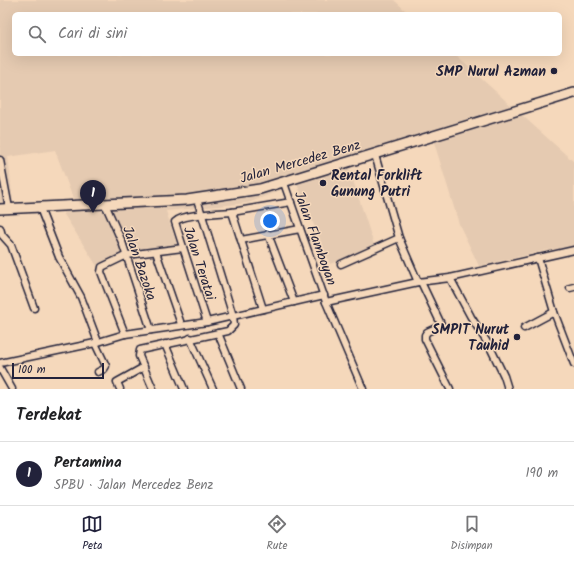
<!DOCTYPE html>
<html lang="id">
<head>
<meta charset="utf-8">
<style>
  body { margin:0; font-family:Kalam,sans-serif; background:#f6f6f6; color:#202124 }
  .scale { position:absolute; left:12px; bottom:10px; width:92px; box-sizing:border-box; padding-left:4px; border:2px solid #22223b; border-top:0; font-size:11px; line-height:14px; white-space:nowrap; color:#22223b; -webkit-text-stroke:3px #f5d8bb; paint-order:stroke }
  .you { position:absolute; left:270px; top:221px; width:14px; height:14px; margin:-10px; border:3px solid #fff; border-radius:50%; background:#1a73e8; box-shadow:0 0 0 6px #1a73e833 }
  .badge { display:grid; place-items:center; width:26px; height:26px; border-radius:50%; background:#22223b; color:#fff; font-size:13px; font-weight:700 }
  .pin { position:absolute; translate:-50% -33px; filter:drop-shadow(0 1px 2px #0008) }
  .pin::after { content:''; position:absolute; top:21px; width:14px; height:12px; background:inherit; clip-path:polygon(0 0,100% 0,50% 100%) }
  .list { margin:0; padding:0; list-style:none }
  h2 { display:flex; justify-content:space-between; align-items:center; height:52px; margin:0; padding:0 16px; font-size:17px }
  h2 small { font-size:13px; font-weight:400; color:#757577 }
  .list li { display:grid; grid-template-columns:26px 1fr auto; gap:12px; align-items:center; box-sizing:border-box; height:64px; padding:0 16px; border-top:1px solid #e0e0e0 }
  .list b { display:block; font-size:15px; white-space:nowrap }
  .list p { margin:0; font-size:13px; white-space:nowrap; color:#757577 }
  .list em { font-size:13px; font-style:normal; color:#757577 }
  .icon { flex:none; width:22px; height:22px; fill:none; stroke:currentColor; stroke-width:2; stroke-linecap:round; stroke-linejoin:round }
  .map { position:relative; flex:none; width:574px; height:389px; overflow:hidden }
  .search { position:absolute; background:#fff; box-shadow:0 4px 16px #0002; left:12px; right:12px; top:12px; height:44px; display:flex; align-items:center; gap:10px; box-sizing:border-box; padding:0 14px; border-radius:6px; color:#757577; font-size:15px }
  .sheet { height:116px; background:#fff }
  nav { display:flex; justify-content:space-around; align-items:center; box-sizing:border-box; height:56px; border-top:1px solid #e0e0e0; background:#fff; font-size:11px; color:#757577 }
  nav a { display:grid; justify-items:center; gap:2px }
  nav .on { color:#22223b }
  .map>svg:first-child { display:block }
  .built { fill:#e5cab1 }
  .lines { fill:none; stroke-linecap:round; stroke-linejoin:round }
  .street-casing { stroke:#22223b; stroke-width:9 }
  .primary-casing { stroke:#22223b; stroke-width:12 }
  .street { stroke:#f5d8bb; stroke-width:6 }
  .primary { stroke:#f5d8bb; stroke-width:9 }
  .poi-dot { fill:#22223b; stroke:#f5d8bb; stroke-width:1.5 }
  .labels { text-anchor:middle; stroke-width:3; stroke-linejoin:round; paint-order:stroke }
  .poi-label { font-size:14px; font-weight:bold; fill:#22223b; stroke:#f5d8bb; text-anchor:end }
  .street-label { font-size:14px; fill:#22223b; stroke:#f5d8bb }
</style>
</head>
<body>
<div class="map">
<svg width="574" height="389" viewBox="0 0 574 389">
  <rect width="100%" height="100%" fill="#f5d8bb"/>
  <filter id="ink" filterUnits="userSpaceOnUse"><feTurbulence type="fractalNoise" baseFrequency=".025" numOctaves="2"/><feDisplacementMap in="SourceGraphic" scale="8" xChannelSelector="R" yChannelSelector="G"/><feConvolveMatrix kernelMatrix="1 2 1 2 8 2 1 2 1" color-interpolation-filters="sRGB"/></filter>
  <g filter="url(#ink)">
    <path class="built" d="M0,0h394l15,14h-395v40h440l120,108v85l-25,3 -70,16 -20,-42 -25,-82 -86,23 27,83 -45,16 -33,-80 -49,19 -82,8 12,36 -49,4 -32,15 -41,-64 18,-1 -19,-51 -47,7 5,45 -13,1z"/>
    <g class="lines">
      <defs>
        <g id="street">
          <path d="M375,155l24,83 19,44"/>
          <path d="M0,160l9,48"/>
          <path d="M284,183l42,119 37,87"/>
          <path d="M105,204l17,38 29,88"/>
          <path d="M40,208l19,49 22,40 17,45"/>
          <path d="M0,228l2,7 9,10 23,63"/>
          <path d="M268,234l26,68"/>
          <path d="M241,240l59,-11"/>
          <path d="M156,252l25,72"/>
          <path d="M538,258l16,54 20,52"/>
          <path d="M341,264l58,-26"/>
          <path d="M450,278l21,39 19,30 14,29 4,13"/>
          <path d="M421,282l20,42 -1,2 -13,6 -2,3v4l25,50"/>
          <path d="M570,288l4,-1"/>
          <path d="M326,302l92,-20 32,-4 124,-28"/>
          <path d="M263,309l-31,-97 59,-10"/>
          <path d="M207,322l-32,-100c7,-8 45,-9 57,-10"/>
          <path d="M524,328l30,-16"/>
          <path d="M218,333l23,56"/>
          <path d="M125,334l-24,-62 1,-5 25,-12 56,-7"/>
          <path d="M190,338l23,51"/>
          <path d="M95,343l11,23 -2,3 -6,3"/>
          <path d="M165,344l19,45"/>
          <path d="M0,363l95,-20 30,-9 82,-12 117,-27"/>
          <path d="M0,368l12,21"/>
          <path d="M120,389l-3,-7 27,-15"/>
          <path d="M153,389l-14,-33 1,-6 88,-19 6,-6 -1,-9 -36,-117"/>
        </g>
        <path id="primary" d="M0,209l187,-9 73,-11 314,-96"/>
      </defs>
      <use href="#street" class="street-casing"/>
      <use href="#primary" class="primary-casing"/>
      <use href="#street" class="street"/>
      <use href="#primary" class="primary"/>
    </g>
  </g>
  <g class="poi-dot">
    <circle cx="554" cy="71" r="4"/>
    <circle cx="323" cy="183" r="4"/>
    <circle cx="517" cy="337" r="4"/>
  </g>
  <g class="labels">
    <g class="poi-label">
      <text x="546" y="76">SMP Nurul Azman</text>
      <text x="331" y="180" text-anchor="start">Rental Forklift<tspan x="331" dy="16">Gunung Putri</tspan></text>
      <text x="509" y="334">SMPIT Nurut<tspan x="509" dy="16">Tauhid</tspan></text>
    </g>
    <g class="street-label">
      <text transform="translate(300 161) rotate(-16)" y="5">Jalan Mercedez Benz</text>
      <text transform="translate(316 238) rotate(70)" y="5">Jalan Flamboyan</text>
      <text transform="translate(140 263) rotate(71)" y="5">Jalan Bazoka</text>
      <text transform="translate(200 263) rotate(72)" y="5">Jalan Teratai</text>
    </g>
  </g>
</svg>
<div class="scale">100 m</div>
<div class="you"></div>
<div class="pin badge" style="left:93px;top:213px">1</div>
<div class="search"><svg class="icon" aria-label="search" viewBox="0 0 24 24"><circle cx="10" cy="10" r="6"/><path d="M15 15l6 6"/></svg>Cari di sini</div>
</div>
<section class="sheet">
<h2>Terdekat<small></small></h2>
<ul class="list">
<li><span class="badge">1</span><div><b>Pertamina</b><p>SPBU · Jalan Mercedez Benz</p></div><em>190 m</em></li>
</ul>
</section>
<nav>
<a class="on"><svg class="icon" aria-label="map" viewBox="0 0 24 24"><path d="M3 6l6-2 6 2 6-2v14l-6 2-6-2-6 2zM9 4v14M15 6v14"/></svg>Peta</a>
<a><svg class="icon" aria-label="directions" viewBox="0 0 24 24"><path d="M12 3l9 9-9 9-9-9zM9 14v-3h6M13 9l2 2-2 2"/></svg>Rute</a>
<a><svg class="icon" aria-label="saved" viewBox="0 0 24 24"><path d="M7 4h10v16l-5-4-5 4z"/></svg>Disimpan</a>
</nav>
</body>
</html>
